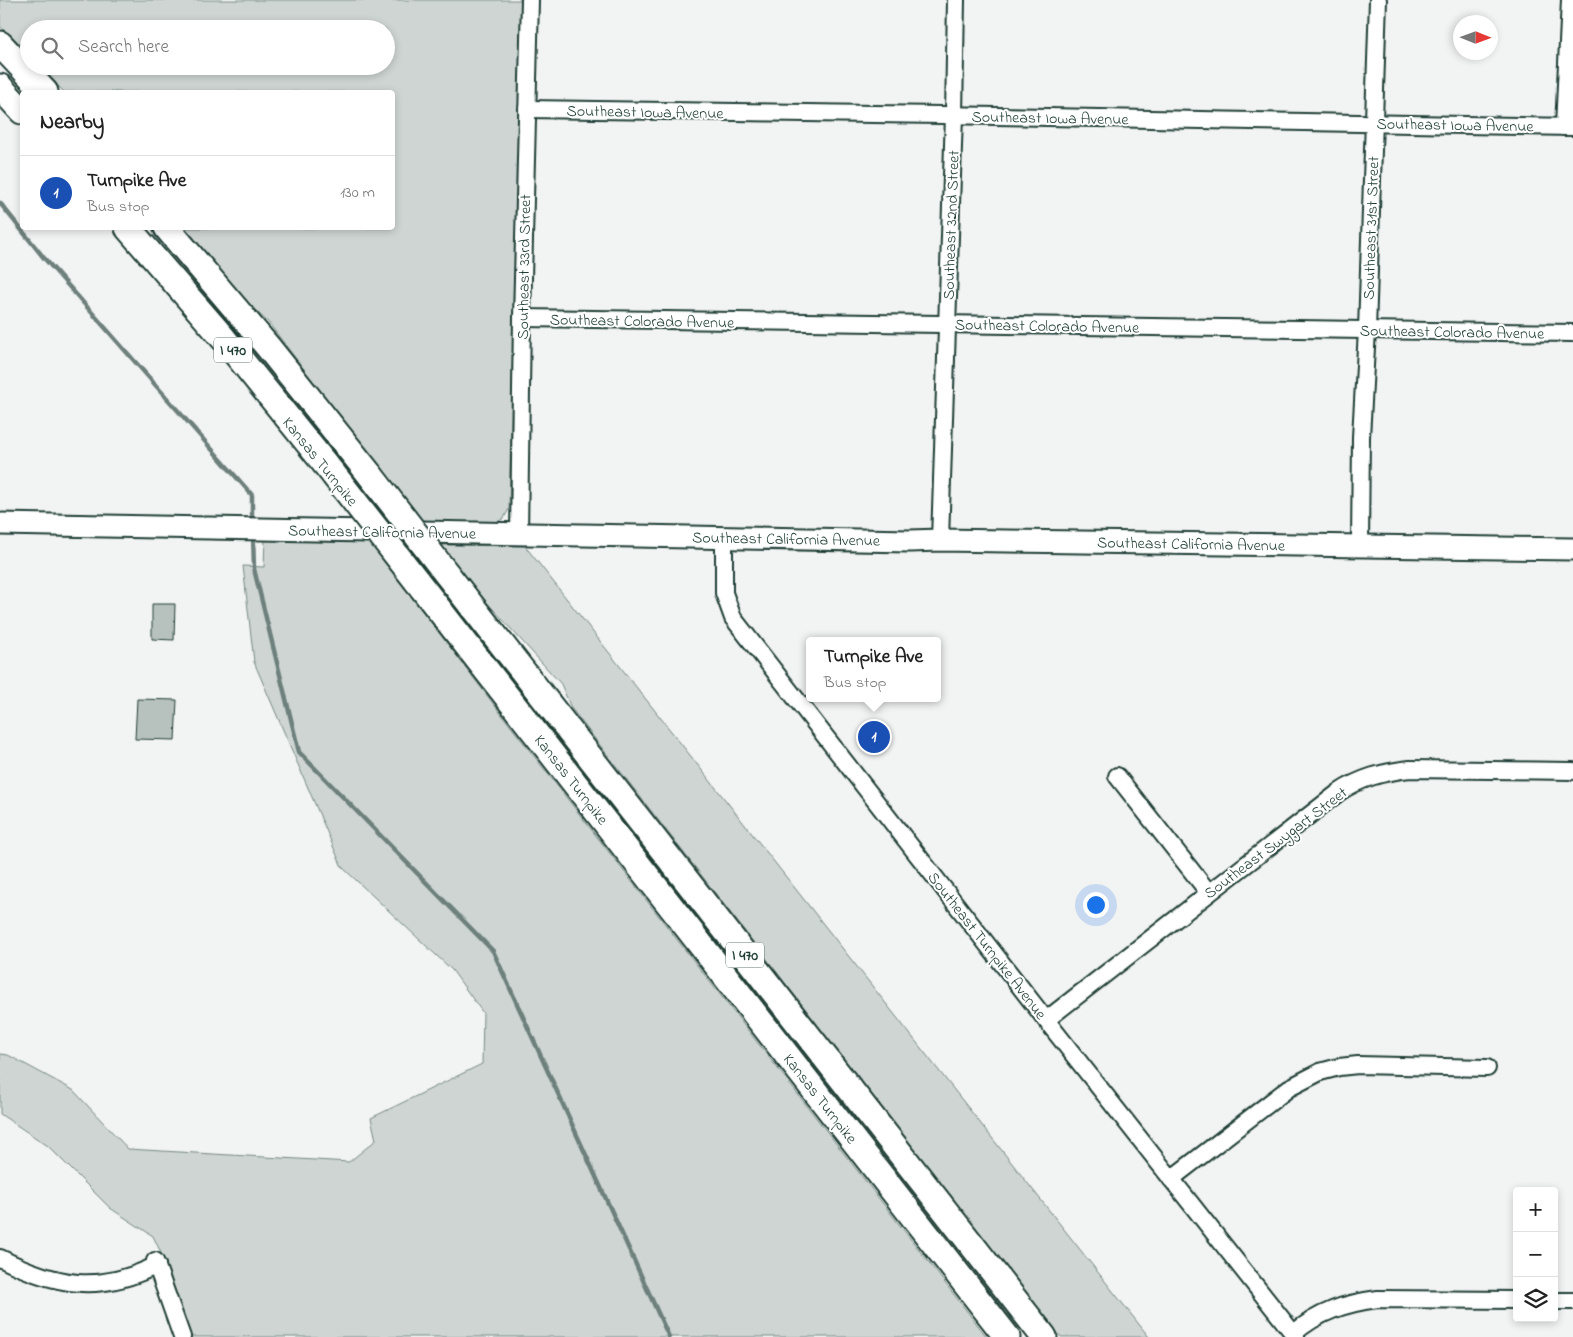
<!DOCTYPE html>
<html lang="en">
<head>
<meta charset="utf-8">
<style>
  body { margin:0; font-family:"Indie Flower",sans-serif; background:#f2f2f2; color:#222 }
  .controls { position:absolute; right:15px; bottom:15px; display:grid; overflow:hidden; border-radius:5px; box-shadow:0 2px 8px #0003 }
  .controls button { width:45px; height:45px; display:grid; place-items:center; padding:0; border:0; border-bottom:1px solid #e0e0e0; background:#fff; color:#222; font:25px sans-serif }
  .compass { position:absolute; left:1453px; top:15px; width:45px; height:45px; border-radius:50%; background:#fff; box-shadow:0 2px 8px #0003; rotate:91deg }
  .you { position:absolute; left:1095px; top:904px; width:18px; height:18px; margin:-12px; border:4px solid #fff; border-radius:50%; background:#1a73e8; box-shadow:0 0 0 8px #1a73e833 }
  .badge { display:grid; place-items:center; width:32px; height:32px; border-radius:50%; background:#0f766e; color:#fff; font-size:16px; font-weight:700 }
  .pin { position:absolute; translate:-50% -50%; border:2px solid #fff; box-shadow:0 1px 5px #0006 }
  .popup { position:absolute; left:806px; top:637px; width:135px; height:65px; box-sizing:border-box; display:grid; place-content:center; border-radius:5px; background:#fff; filter:drop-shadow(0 1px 4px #0005); font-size:16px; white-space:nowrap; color:#767676 }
  .popup b { font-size:19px; color:#222 }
  .popup::after { content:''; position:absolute; left:50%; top:100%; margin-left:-10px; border:10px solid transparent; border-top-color:#fff }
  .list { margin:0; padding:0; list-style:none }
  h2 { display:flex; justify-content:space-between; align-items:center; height:65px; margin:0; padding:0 20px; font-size:21px }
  h2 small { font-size:16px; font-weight:400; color:#767676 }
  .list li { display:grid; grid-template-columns:32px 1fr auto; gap:15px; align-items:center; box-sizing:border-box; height:75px; padding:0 20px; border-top:1px solid #e0e0e0 }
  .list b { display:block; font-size:19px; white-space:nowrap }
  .list p { margin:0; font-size:16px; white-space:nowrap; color:#767676 }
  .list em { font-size:16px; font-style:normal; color:#767676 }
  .icon { flex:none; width:28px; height:28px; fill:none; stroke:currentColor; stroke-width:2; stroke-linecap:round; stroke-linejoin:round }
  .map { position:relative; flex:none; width:1573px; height:1337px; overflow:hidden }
  .search { position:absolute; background:#fff; box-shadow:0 2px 8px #0003; left:20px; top:20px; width:375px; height:55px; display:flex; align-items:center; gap:12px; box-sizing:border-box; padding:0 18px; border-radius:28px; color:#767676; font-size:19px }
  .panel { position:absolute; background:#fff; box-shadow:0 2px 8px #0003; left:20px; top:90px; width:375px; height:140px; border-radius:5px }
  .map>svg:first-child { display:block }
  .green { fill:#ced5d3; stroke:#768984 }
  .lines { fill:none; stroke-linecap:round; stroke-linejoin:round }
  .stream { stroke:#6d807b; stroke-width:4.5 }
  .building { fill:#b7c1bd; stroke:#1f3d34 }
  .minor-casing { stroke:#1f3d34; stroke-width:20 }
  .major-casing { stroke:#1f3d34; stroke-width:25 }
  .highway-casing { stroke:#1f3d34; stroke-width:29 }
  .minor { stroke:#fff; stroke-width:16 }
  .major { stroke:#fff; stroke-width:21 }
  .highway { stroke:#fff; stroke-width:25 }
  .highway-bridge-casing { stroke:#1f3d34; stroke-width:29; stroke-linecap:butt }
  .highway-bridge { stroke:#fff; stroke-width:25 }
  .labels { text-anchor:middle; stroke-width:4; stroke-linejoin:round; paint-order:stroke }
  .shield { fill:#fff; stroke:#627771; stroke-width:1 }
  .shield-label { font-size:15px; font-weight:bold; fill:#1f3d34 }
  .street-label { font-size:16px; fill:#1f3d34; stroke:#fff }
</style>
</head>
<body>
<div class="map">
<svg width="1573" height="1337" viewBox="0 0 1573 1337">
  <rect width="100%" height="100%" fill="#f2f3f3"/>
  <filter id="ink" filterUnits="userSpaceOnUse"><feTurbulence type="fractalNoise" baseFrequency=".02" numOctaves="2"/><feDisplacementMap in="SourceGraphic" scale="10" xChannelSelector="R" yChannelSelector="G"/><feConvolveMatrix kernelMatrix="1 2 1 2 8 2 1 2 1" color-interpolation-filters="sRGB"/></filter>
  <g filter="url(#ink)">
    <g class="green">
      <path d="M0,0h521l-12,509 -5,9 -8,5 -76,-1 -152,-200 -13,-12 -72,-82h209v-136h-328l-25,-26h347v-37h-357v27l-29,-30z"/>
      <path d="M265,538l102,1 135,176 485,622h-798l-27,-82 -9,-19 -43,-28 -62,-62 -48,-32v-60l8,1 65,35 55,59 221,13 27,-22 -5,-22 111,-54 1,-51 -31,-43 -110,-103 -88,-205 -11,-96 21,1z"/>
      <path d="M439,545l86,1 624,791h-88l-490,-629 -10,-24 -97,-107z"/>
    </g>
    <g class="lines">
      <g class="stream">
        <path d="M0,203l44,55 208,237v28"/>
        <path d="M253,534l1,35 45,183 194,199 176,386"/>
      </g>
    </g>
    <g class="building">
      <path d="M152,604h23l-1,36 -22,-1z"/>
      <path d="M137,699l40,1 -2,40 -40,-1z"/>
    </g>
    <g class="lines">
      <defs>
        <g id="minor">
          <path d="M527,109l414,6 632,12"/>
          <path d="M1564,127l6,-127"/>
          <path d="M522,318l1051,15"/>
          <path d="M519,534l3,-216 8,-318"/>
          <path d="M724,537v56l9,25 313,402 250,317"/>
          <path d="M940,540l14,-425 2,-115"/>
          <path d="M1360,545l1,-108 6,-107 11,-330"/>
          <path d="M1117,776l92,117"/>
          <path d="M1046,1020l292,-227c22,-15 45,-21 72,-24l163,2"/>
          <path d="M1171,1179l118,-91 31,-16 19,-5 19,-2 129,3"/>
          <path d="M0,1258c56,28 99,36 157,7"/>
          <path d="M155,1261l27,76"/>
          <path d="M1554,1301h19"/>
          <path d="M1293,1334c25,-22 53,-31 85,-35l139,1"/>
        </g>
        <path id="major" d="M0,524l910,17 30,-1 633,9"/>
        <g id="highway">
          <path d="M0,44l45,48"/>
          <path d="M0,87l22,24"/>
          <path d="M128,228l96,111 110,136"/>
          <path d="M167,228l101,119 103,129"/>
          <path d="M446,573l598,764"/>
          <path d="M416,580l591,757"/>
        </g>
      </defs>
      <use href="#minor" class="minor-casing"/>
      <use href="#major" class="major-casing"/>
      <use href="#highway" class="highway-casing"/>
      <use href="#minor" class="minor"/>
      <use href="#major" class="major"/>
      <use href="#highway" class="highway"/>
      <defs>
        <g id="highway-bridge">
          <path d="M334,475l82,105"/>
          <path d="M371,476l75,97"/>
        </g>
      </defs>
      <use href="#highway-bridge" class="highway-bridge-casing"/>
      <use href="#highway-bridge" class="highway-bridge"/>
    </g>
  </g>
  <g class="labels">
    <g class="shield">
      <rect x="214" y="337.5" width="38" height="25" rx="4"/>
      <rect x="726" y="942.5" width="38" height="25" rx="4"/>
    </g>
    <g class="shield-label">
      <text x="233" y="355">I 470</text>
      <text x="745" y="960">I 470</text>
    </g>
    <g class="street-label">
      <text transform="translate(645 111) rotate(1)" y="6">Southeast Iowa Avenue</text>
      <text transform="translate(1050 117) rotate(1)" y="6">Southeast Iowa Avenue</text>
      <text transform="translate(1455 124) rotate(1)" y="6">Southeast Iowa Avenue</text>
      <text transform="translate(950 225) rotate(-88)" y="6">Southeast 32nd Street</text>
      <text transform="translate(1370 228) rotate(-88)" y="6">Southeast 31st Street</text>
      <text transform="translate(523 267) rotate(-89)" y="6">Southeast 33rd Street</text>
      <text transform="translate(642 320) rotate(1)" y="6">Southeast Colorado Avenue</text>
      <text transform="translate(1047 325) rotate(1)" y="6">Southeast Colorado Avenue</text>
      <text transform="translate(1452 331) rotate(1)" y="6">Southeast Colorado Avenue</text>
      <text transform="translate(321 461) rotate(51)" y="6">Kansas Turnpike</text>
      <text transform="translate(382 531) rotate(1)" y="6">Southeast California Avenue</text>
      <text transform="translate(786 538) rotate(1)" y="6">Southeast California Avenue</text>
      <text transform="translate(1191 543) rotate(1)" y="6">Southeast California Avenue</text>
      <text transform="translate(572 779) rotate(52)" y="6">Kansas Turnpike</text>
      <text transform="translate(1275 842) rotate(-37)" y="6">Southeast Swygart Street</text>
      <text transform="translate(988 945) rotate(52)" y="6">Southeast Turnpike Avenue</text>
      <text transform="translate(821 1098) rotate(52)" y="6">Kansas Turnpike</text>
    </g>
  </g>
</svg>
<div class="controls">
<button>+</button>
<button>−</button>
<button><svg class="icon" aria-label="layers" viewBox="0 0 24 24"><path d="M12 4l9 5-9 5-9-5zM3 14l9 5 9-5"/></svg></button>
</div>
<svg class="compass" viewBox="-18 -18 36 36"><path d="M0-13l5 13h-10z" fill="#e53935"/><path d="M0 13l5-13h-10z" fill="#767676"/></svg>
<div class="you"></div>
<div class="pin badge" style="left:874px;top:737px;background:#1a4fb4">1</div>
<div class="popup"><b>Turnpike Ave</b>Bus stop</div>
<div class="search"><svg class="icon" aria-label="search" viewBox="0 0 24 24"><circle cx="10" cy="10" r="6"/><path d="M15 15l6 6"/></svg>Search here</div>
<section class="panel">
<h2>Nearby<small></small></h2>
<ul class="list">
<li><span class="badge" style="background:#1a4fb4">1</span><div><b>Turnpike Ave</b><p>Bus stop</p></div><em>130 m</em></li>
</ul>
</section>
</div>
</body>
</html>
